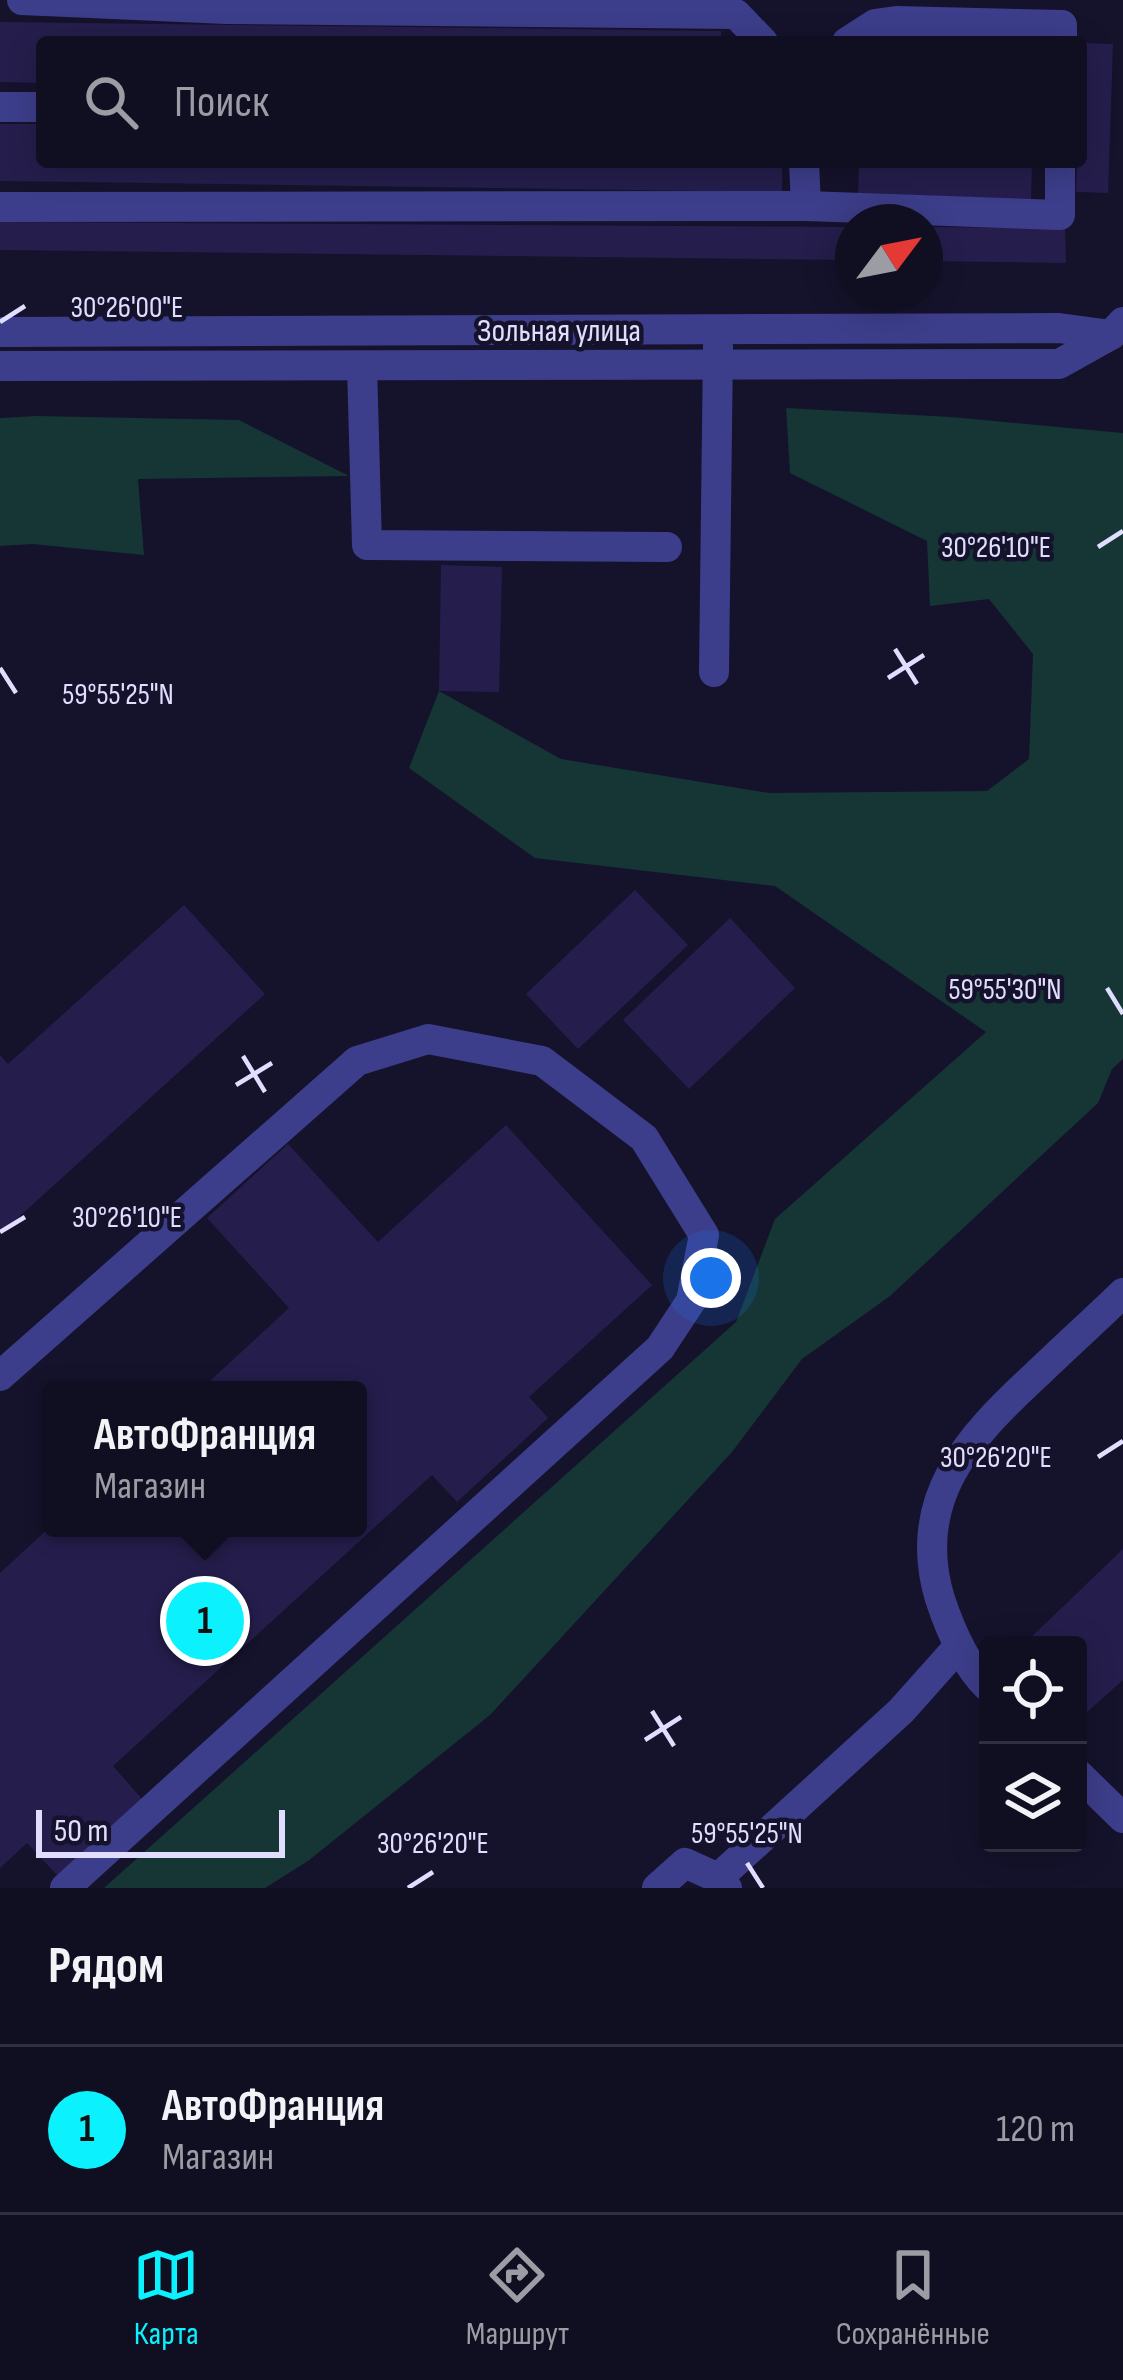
<!DOCTYPE html>
<html lang="ru">
<head>
<meta charset="utf-8">
<style>
  body { margin:0; font-family:"Sofia Sans Condensed",sans-serif; background:#1e1c2e; color:#f1f3f6 }
  .controls { position:absolute; right:36px; bottom:36px; display:grid; overflow:hidden; border-radius:12px; box-shadow:0 6px 30px #0003 }
  .controls button { width:108px; height:108px; display:grid; place-items:center; padding:0; border:0; border-bottom:3px solid #302e3f; background:#100e21; color:#f1f3f6; font:60px sans-serif }
  .compass { position:absolute; left:835px; top:204px; width:108px; height:108px; border-radius:50%; background:#100e21; box-shadow:0 6px 30px #0003; rotate:58deg }
  .scale { position:absolute; left:36px; bottom:30px; width:249px; box-sizing:border-box; padding-left:12px; border:6px solid #e0ddff; border-top:0; font-size:33px; line-height:42px; white-space:nowrap; color:#e0ddff; -webkit-text-stroke:9px #15122c; paint-order:stroke }
  .you { position:absolute; left:711px; top:1278px; width:42px; height:42px; margin:-30px; border:9px solid #fff; border-radius:50%; background:#1a73e8; box-shadow:0 0 0 18px #1a73e833 }
  .badge { display:grid; place-items:center; width:78px; height:78px; border-radius:50%; background:#0bf1fd; color:#111; font-size:39px; font-weight:700 }
  .pin { position:absolute; translate:-50% -50%; border:6px solid #fff; box-shadow:0 3px 12px #0006 }
  .popup { position:absolute; left:43px; top:1381px; width:324px; height:156px; box-sizing:border-box; display:grid; place-content:center; border-radius:12px; background:#100e21; filter:drop-shadow(0 3px 9px #0005); font-size:39px; white-space:nowrap; color:#9c9ca5 }
  .popup b { font-size:45px; color:#f1f3f6 }
  .popup::after { content:''; position:absolute; left:50%; top:100%; margin-left:-24px; border:24px solid transparent; border-top-color:#100e21 }
  .list { margin:0; padding:0; list-style:none }
  h2 { display:flex; justify-content:space-between; align-items:center; height:156px; margin:0; padding:0 48px; font-size:51px }
  h2 small { font-size:39px; font-weight:400; color:#9c9ca5 }
  .list li { display:grid; grid-template-columns:78px 1fr auto; gap:36px; align-items:center; box-sizing:border-box; height:168px; padding:0 48px; border-top:3px solid #302e3f }
  .list b { display:block; font-size:45px; white-space:nowrap }
  .list p { margin:0; font-size:39px; white-space:nowrap; color:#9c9ca5 }
  .list em { font-size:39px; font-style:normal; color:#9c9ca5 }
  .icon { flex:none; width:66px; height:66px; fill:none; stroke:currentColor; stroke-width:2; stroke-linecap:round; stroke-linejoin:round }
  .map { position:relative; flex:none; width:1123px; height:1888px; overflow:hidden }
  .search { position:absolute; background:#100e21; box-shadow:0 6px 30px #0003; left:36px; right:36px; top:36px; height:132px; display:flex; align-items:center; gap:30px; box-sizing:border-box; padding:0 42px; border-radius:12px; color:#9c9ca5; font-size:45px }
  .sheet { height:324px; background:#100e21 }
  nav { display:flex; justify-content:space-around; align-items:center; box-sizing:border-box; height:168px; border-top:3px solid #302e3f; background:#100e21; font-size:33px; color:#9c9ca5 }
  nav a { display:grid; justify-items:center; gap:6px }
  nav .on { color:#0bf1fd }
  .map>svg:first-child { display:block }
  .green { fill:#153634 }
  .building { fill:#251e4d }
  .lines { fill:none; stroke-linecap:round; stroke-linejoin:round }
  .minor { stroke:#3d3e8b; stroke-width:30 }
  .ticks { fill:none; stroke:#e0ddff; stroke-width:4.5 }
  .labels { text-anchor:middle; stroke-width:9; stroke-linejoin:round; paint-order:stroke }
  .street-label { font-size:33px; fill:#e0ddff; stroke:#15122c }
  .ticks-label { font-size:30px; text-anchor:middle; fill:#e0ddff; stroke:#15122c; stroke-width:9; stroke-linejoin:round; paint-order:stroke }
</style>
</head>
<body>
<div class="map">
<svg width="1123" height="1888" viewBox="0 0 1123 1888">
  <rect width="100%" height="100%" fill="#15122c"/>
  <g class="green">
    <path d="M786,408l165,9 172,16v626l-11,10 -14,34 -208,193 -88,63 -70,93 -242,263 -182,146 -43,27h-161l632,-566 39,-103 211,-187 -211,-146 -240,-28 -126,-90 30,-77 122,68 208,34 218,-2 42,-32 4,-105 -44,-55 -59,7 -3,-65 -137,-68z"/>
    <path d="M36,416l203,4 110,56 -211,3 6,76 -112,-11 -32,2v-128z"/>
  </g>
  <g class="building">
    <path d="M0,22l721,9v11h-679v41l-42,-1z"/>
    <path d="M1082,43l31,1 -5,149 -32,-1 1,-30h4z"/>
    <path d="M0,124h42v38h740v30l-782,-11z"/>
    <path d="M859,162h173l-1,38 -173,-5z"/>
    <path d="M0,222l853,5v33l-853,-10z"/>
    <path d="M925,227l140,1 1,35 -141,-2z"/>
    <path d="M441,565l61,2 -3,125 -60,-1z"/>
    <path d="M635,890l53,55 -110,104 -52,-55z"/>
    <path d="M184,905l81,89 -265,240v-179l8,9z"/>
    <path d="M730,918l65,70 -106,101 -66,-69z"/>
    <path d="M506,1125l146,160 -123,112 19,21 -91,84 -25,-27 -319,291 29,33 -84,77 -31,-33 -27,25v-295l52,-48v3h306v-138h-158l89,-82 -82,-90 81,-74 90,98z"/>
    <path d="M1123,1549v131l-45,40v-75h-55z"/>
  </g>
  <g class="lines">
    <g class="minor">
      <path d="M22,0l204,9 510,5 27,28"/>
      <path d="M847,42l28,-18 21,-3 166,4v17"/>
      <path d="M0,107h42"/>
      <path d="M804,162l2,44"/>
      <path d="M0,207l806,-1 254,9v-53"/>
      <path d="M0,332l1059,-4 52,7"/>
      <path d="M0,366l1059,-2 52,-29 12,-13"/>
      <path d="M362,366l5,179 300,2"/>
      <path d="M714,672l4,-325"/>
      <path d="M0,1376l357,-315 71,-22 114,22 102,77 60,97 -13,66 -31,47 -595,540"/>
      <path d="M988,1687c-23,-22 -38,-58 -48,-88 -30,-99 28,-161 95,-223 29,-28 59,-55 88,-83"/>
      <path d="M1078,1774l45,44"/>
      <path d="M718,1878l183,-167 58,-65"/>
      <path d="M657,1888l28,-25 33,15 9,10"/>
    </g>
  </g>
  <path class="ticks" d="M0,322l25,-16M1098,547l25,-16M895,649l22,35M0,668l16,25M888,678l36,-23M1107,988l16,26M243,1056l22,36M236,1085l36,-22M0,1232l25,-15M1098,1457l25,-16M652,1711l22,35M645,1740l36,-23M747,1863l16,25M408,1888l25,-16"/>
  <g class="labels">
    <g class="street-label">
      <text x="559" y="341">Зольная улица</text>
    </g>
  </g>
  <g class="ticks-label">
    <text x="127" y="317">30°26'00"E</text>
    <text x="996" y="557">30°26'10"E</text>
    <text x="118" y="704">59°55'25"N</text>
    <text x="1005" y="999">59°55'30"N</text>
    <text x="127" y="1227">30°26'10"E</text>
    <text x="996" y="1467">30°26'20"E</text>
    <text x="747" y="1843">59°55'25"N</text>
    <text x="433" y="1853">30°26'20"E</text>
  </g>
</svg>
<div class="controls">
<button><svg class="icon" aria-label="locate" viewBox="0 0 24 24"><circle cx="12" cy="12" r="6"/><path d="M12 2v4M12 18v4M2 12h4M18 12h4"/></svg></button>
<button><svg class="icon" aria-label="layers" viewBox="0 0 24 24"><path d="M12 4l9 5-9 5-9-5zM3 14l9 5 9-5"/></svg></button>
</div>
<svg class="compass" viewBox="-18 -18 36 36"><path d="M0-13l5 13h-10z" fill="#e53935"/><path d="M0 13l5-13h-10z" fill="#9c9ca5"/></svg>
<div class="scale">50 m</div>
<div class="you"></div>
<div class="pin badge" style="left:205px;top:1621px">1</div>
<div class="popup"><b>АвтоФранция</b>Магазин</div>
<div class="search"><svg class="icon" aria-label="search" viewBox="0 0 24 24"><circle cx="10" cy="10" r="6"/><path d="M15 15l6 6"/></svg>Поиск</div>
</div>
<section class="sheet">
<h2>Рядом<small></small></h2>
<ul class="list">
<li><span class="badge">1</span><div><b>АвтоФранция</b><p>Магазин</p></div><em>120 m</em></li>
</ul>
</section>
<nav>
<a class="on"><svg class="icon" aria-label="map" viewBox="0 0 24 24"><path d="M3 6l6-2 6 2 6-2v14l-6 2-6-2-6 2zM9 4v14M15 6v14"/></svg>Карта</a>
<a><svg class="icon" aria-label="directions" viewBox="0 0 24 24"><path d="M12 3l9 9-9 9-9-9zM9 14v-3h6M13 9l2 2-2 2"/></svg>Маршрут</a>
<a><svg class="icon" aria-label="saved" viewBox="0 0 24 24"><path d="M7 4h10v16l-5-4-5 4z"/></svg>Сохранённые</a>
</nav>
</body>
</html>
